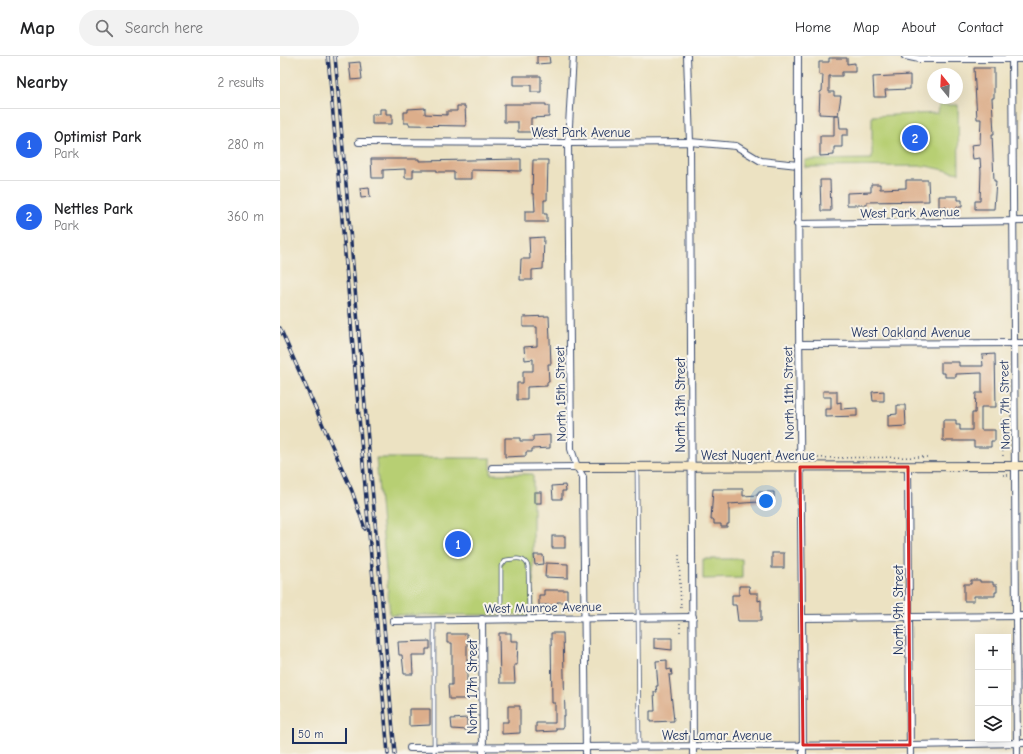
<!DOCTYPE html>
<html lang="en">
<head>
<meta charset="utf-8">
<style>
  body { margin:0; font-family:"Comic Neue",sans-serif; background:#f2f2f2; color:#202124 }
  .controls { position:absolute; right:12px; bottom:12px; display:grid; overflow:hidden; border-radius:0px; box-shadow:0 4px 16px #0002 }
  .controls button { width:36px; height:36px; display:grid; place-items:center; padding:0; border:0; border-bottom:1px solid #e0e0e0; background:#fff; color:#202124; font:20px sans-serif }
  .compass { position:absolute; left:647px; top:12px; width:36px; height:36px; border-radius:50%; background:#fff; box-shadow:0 4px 16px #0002; rotate:342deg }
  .scale { position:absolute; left:12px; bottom:10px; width:55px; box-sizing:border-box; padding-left:4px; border:2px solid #1b2f5e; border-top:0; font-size:11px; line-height:14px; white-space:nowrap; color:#1b2f5e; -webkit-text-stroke:3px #f7f3e8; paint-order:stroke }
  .you { position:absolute; left:486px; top:445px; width:14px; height:14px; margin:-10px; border:3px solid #fff; border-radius:50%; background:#1a73e8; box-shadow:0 0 0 6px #1a73e833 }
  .badge { display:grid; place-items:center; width:26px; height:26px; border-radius:50%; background:#2563eb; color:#fff; font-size:13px; font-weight:700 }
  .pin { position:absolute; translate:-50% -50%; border:2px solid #fff; box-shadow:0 1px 4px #0006 }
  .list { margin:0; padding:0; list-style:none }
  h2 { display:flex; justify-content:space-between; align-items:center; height:52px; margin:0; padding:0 16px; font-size:17px }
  h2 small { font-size:13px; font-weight:400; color:#757577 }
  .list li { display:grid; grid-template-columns:26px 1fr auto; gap:12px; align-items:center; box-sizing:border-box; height:72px; padding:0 16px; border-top:1px solid #e0e0e0 }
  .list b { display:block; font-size:15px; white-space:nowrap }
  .list p { margin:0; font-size:13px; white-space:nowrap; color:#757577 }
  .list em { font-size:13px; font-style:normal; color:#757577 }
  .icon { flex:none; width:22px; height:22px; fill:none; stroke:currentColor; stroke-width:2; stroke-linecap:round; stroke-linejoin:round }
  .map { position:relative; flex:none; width:743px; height:698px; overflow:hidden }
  header { display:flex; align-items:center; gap:24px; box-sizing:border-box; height:56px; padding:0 20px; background:#fff; border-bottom:1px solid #e0e0e0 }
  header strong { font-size:19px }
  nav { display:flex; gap:22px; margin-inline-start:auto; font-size:14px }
  .search { width:280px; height:36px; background:#f2f2f2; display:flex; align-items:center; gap:10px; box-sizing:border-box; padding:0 14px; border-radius:22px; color:#757577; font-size:15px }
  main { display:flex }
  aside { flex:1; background:#fff }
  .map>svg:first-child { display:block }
  .green { fill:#b7cf73; stroke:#697f68 }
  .building { fill:#dcae8b }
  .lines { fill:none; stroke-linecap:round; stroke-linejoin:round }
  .lane-casing { stroke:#3a4a6d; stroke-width:4.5 }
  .street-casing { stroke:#3a4a6d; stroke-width:8 }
  .secondary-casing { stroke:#3a4a6d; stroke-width:10 }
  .path { stroke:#3a4a6d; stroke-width:1.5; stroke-dasharray:1 3; stroke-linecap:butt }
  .lane { stroke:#fff; stroke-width:3 }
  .street { stroke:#fff; stroke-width:6 }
  .secondary { stroke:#f8e8c3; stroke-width:8 }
  .rail-casing { stroke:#1b2f5e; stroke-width:3.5 }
  .rail { stroke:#f7f3e8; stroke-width:2; stroke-dasharray:6; stroke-linecap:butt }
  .marked { fill:none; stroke:#d62828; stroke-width:3; stroke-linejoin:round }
  .labels { text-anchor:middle; stroke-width:4; stroke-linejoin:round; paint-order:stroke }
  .street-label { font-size:13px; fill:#1b2f5e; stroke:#f7f3e8 }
</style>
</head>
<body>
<header>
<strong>Map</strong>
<div class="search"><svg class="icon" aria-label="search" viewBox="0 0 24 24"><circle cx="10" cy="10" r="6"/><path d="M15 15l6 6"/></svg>Search here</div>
<nav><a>Home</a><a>Map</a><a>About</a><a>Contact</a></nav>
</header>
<main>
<aside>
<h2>Nearby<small>2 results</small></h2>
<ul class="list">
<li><span class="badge">1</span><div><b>Optimist Park</b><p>Park</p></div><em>280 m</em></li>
<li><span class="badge">2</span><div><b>Nettles Park</b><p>Park</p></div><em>360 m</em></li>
</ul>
</aside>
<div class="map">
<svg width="743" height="698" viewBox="0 0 743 698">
  <rect width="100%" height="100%" fill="#f7f3e8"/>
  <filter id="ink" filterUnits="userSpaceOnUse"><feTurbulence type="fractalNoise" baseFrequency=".025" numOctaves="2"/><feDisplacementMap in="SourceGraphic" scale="8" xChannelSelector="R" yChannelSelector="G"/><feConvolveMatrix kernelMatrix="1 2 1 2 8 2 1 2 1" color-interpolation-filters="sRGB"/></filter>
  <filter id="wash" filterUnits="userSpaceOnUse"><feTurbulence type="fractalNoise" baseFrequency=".012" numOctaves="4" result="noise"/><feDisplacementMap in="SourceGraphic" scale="16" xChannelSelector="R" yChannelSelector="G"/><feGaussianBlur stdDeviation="0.9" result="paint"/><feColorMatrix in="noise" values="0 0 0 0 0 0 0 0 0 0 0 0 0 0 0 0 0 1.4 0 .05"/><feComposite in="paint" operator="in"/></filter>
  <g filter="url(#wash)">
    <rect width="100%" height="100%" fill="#ece2c2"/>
    <g class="green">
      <path d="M659,49h19l1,68 -33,-7 -121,1v-7l67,-1v-43l66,-3z"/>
      <path d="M96,402h115v16h42v141h-143z"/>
      <path d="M423,503h39v19l-39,1z"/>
    </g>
    <g id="blocks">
      <g class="building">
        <path d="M257,0h12l1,7 -13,1z"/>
        <path d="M549,2h18v6l8,-1v9h-13v4h-13v16h5v4h7l-3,19 -19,-1 1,-22 2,-1 1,-16h-4v-13h10z"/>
        <path d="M80,6l2,17 -11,1 -2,-17z"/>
        <path d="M694,12h20v30h-2l2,36h-2l2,47h2l-2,28h-19v-8h5l1,-29 -1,-14 -7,1 -2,-14 9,-1 1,-25h-4z"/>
        <path d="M630,19v14l-25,1 1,7h-12l-1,-20z"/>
        <path d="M233,20h28v16h-10v-7h-18z"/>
        <path d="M224,48h42v2h3v11l-18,1v14h-13v-10h-14z"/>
        <path d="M177,50h8l1,20 -57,-1v-2h-5v-11h4v-3l17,-1v6l22,1v-4h10z"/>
        <path d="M100,53h6v5h6v10h-20v-10h8z"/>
        <path d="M554,59h5l1,13h8v7h-6v12h-8v8l-14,1v-20h14z"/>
        <path d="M91,103h48v2l102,-2v12l-50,-1v9h-17v-7h-17v-2h-24v8h-8v-9l-22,1v8h-11z"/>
        <path d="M253,104h15l-1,40h-3v14h3v8h-22v-11h10l-1,-17h-2z"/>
        <path d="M540,124h10l1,31h-10z"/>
        <path d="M626,124h22l1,21 -62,1v3h-20v-12l24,-1v-8h9v5l26,-1z"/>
        <path d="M89,131l1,10 -9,1 -1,-10z"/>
        <path d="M659,140h19v4h4v7h-5v5l-11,-1v-4h-7z"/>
        <path d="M264,181l-1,32 -11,1v10h-12l1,-21h9l-1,-21z"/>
        <path d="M269,260l2,48h-3l1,18h-2v4l-20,1v13h-10v-17h6v-12h10v-12l-8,1 -1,-13 13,-1v-19h-14v-10z"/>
        <path d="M715,298l1,53h-15v23h14v11h-4v6h-17v-6h-31v-21h13v5h4v5h12v-17h3l1,-20h6v-20l-26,1v3h-11v-4h-4v-11h18v4h24l-1,-11z"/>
        <path d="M543,335h14v12l4,-1v7l16,-1v8l-32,1v-8h6v-12h-8z"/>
        <path d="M604,335v10h-11l-1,-9z"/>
        <path d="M617,349h8l1,21 -18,1v-12l9,-1z"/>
        <path d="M270,379v13l-18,1v3h-6v4l-21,1v-19h15v3h13v-5z"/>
        <path d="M285,429l1,6h-4v8h-9l-1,-13z"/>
        <path d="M433,433h30v7l15,-1v-3h16v9l-45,3v20h-2v3h-6v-3h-7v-4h-3z"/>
        <rect x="254" y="436" width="7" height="11"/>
        <rect x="272" y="480" width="13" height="12"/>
        <rect x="492" y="497" width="12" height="15"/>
        <path d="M254,499h9l1,9 -9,1z"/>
        <path d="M266,507l22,1v14l-23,-1z"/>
        <path d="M691,524h9v2h13v3h4v7h-2v4h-21v5h-10v-17h7z"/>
        <path d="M459,530h10l1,7h8v8l3,-1v21h-23l-2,-16h-4v-10h7z"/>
        <path d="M264,534h23v12h-10v3h-18v-10h5z"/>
        <path d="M219,577h12v8h7l-1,24h-3l1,18h-15z"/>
        <path d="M271,577h12l2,83h-2v12h-7v3l-20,1v-9h19v-20h-3z"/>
        <path d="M167,578h20v65h-18l-1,-14h4v-42h-5z"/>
        <path d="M374,582h18v12l-18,-2z"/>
        <path d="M150,585v8h-4v6h-14l1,19h-9l-2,-19h-3l-1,-13z"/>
        <path d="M387,604v10l4,-1 1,6h-3l5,46 -24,1v-11h5l-1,-19h3l-1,-6h2l-2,-25z"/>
        <path d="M228,650h12v27l-18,1v-12h6z"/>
        <path d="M129,653h21v16l-21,1z"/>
        <path d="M187,662v12l-15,-1 -1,-10z"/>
      </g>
    </g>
  </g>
  <g filter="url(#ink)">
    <use href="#blocks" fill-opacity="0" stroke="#3a4a6d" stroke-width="1"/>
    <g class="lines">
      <defs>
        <g id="lane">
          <path d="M357,412l2,278"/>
          <path d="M221,563v-53l5,-6c9,-1 18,-4 22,6l1,53"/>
          <path d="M154,698v-134"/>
        </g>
        <g id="street">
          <path d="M293,0l-5,87 3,306 6,18 6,10 3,277"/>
          <path d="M407,0l3,86 3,612"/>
          <path d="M518,0c-1,233 4,465 5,698"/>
          <path d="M625,0l14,3h104"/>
          <path d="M732,0l5,698"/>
          <path d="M79,86l209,1 122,-1 46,4 25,15 37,4"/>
          <path d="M517,168l226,-3"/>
          <path d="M519,288l224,-1"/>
          <path d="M628,411l2,287"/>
          <path d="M212,412l85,-1"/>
          <path d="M523,562l220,-2"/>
          <path d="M202,563l1,135"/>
          <path d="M113,565l300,-4"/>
          <path d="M130,692l500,-3 113,-2"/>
        </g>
        <path id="secondary" d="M297,411l446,-1"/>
      </defs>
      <use href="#lane" class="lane-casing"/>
      <use href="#street" class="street-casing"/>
      <use href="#secondary" class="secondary-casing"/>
      <g class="path">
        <path d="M722,363l1,40"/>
        <path d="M461,401l51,1"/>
        <path d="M526,402l124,-1"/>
        <path d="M723,419h5"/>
        <path d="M399,499l2,56"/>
        <path d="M400,576v-9"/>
      </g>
      <use href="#lane" class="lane"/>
      <use href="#street" class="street"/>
      <use href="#secondary" class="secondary"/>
      <defs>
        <g id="rail">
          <path d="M48,0l60,698"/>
          <path d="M55,0l60,698"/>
          <path d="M0,272l72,163 13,38"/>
        </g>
      </defs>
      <use href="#rail" class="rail-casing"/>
      <use href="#rail" class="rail"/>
    </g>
  </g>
  <path class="marked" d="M520,411h108l2,278h-107z"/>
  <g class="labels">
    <g class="street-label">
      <text x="301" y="81">West Park Avenue</text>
      <text transform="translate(630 156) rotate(-1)" y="5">West Park Avenue</text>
      <text x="631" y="281">West Oakland Avenue</text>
      <text transform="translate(508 337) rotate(-91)" y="5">North 11th Street</text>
      <text transform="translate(280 338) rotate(-91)" y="5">North 15th Street</text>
      <text transform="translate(400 349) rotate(-90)" y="5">North 13th Street</text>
      <text transform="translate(724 349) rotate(-91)" y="5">North 7th Street</text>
      <text x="478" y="404">West Nugent Avenue</text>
      <text transform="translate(263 551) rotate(-1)" y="5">West Munroe Avenue</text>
      <text transform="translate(618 554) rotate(-90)" y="5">North 9th Street</text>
      <text transform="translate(192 631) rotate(-90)" y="5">North 17th Street</text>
      <text x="437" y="684">West Lamar Avenue</text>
    </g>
  </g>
</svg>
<div class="controls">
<button>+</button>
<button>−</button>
<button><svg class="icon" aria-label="layers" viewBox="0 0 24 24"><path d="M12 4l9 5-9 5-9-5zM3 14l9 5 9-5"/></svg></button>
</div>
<svg class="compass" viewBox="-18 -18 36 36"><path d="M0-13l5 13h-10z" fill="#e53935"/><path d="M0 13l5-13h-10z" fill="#757577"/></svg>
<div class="scale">50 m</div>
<div class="you"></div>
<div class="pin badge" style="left:178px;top:488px">1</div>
<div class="pin badge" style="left:635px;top:82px">2</div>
</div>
</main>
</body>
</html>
